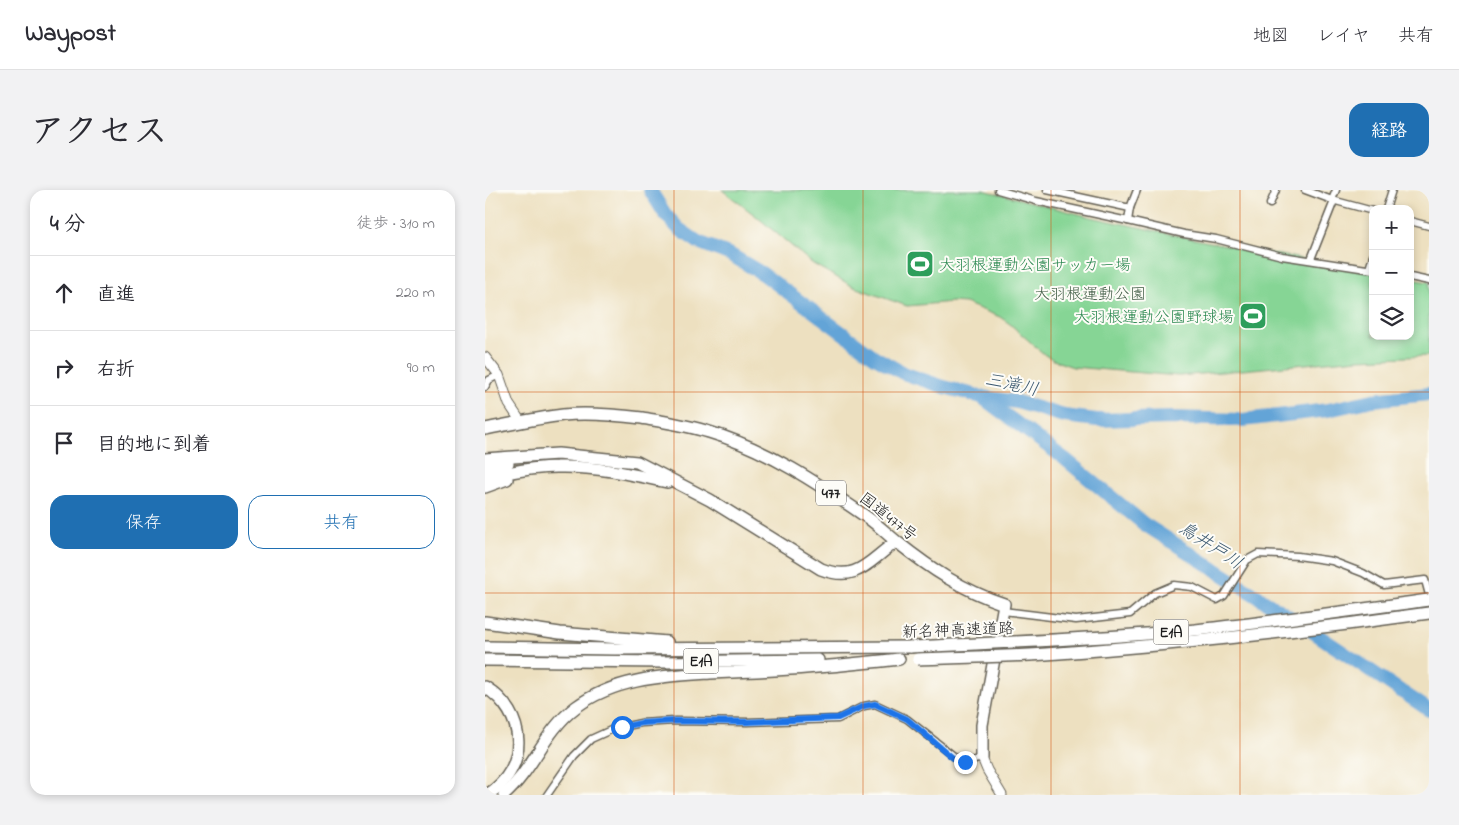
<!DOCTYPE html>
<html lang="ja">
<head>
<meta charset="utf-8">
<style>
  body { margin:0; font-family:"Indie Flower","Klee One",sans-serif; background:#f2f2f3; color:#2b2b33 }
  .controls { position:absolute; right:15px; top:15px; display:grid; overflow:hidden; border-radius:10px; box-shadow:0 2px 8px #0003 }
  .controls button { width:45px; height:45px; display:grid; place-items:center; padding:0; border:0; border-bottom:1px solid #e1e1e2; background:#fff; color:#2b2b33; font:25px sans-serif }
  .stop { position:absolute; width:15px; height:15px; margin:-11px; border:4px solid #1a73e8; border-radius:50%; background:#fff }
  .stop.end { background:#1a73e8; border-color:#fff; box-shadow:0 1px 5px #0008 }
  .list { margin:0; padding:0; list-style:none }
  h2 { display:flex; justify-content:space-between; align-items:center; height:65px; margin:0; padding:0 20px; font-size:21px }
  h2 small { font-size:16px; font-weight:400; color:#7c7c81 }
  .list li { display:grid; grid-template-columns:32px 1fr auto; gap:15px; align-items:center; box-sizing:border-box; height:75px; padding:0 20px; border-top:1px solid #e1e1e2 }
  .list b { display:block; font-size:19px; white-space:nowrap }
  .list em { font-size:16px; font-style:normal; color:#7c7c81 }
  .actions { display:flex; gap:10px; padding:15px 20px }
  .actions a { flex:1; padding:11px 0; border:1px solid #1f6fb2; border-radius:15px; text-align:center; font-size:18px; color:#1f6fb2 }
  .actions .main { background:#1f6fb2; color:#fff }
  .icon { flex:none; width:28px; height:28px; fill:none; stroke:currentColor; stroke-width:2; stroke-linecap:round; stroke-linejoin:round }
  .map { position:relative; flex:none; width:944px; height:605px; overflow:hidden; border-radius:15px }
  header { display:flex; align-items:center; gap:30px; box-sizing:border-box; height:70px; padding:0 25px; background:#fff; border-bottom:1px solid #e1e1e2 }
  header strong { font-size:24px }
  nav { display:flex; gap:28px; margin-inline-start:auto; font-size:18px }
  .intro { display:flex; align-items:center; justify-content:space-between; box-sizing:border-box; height:120px; padding:0 30px }
  h1 { margin:0; font-size:35px }
  .button { padding:12px 22px; border-radius:15px; background:#1f6fb2; color:#fff; font-size:18px; font-weight:700 }
  main { display:flex; gap:30px; padding:0 30px }
  aside { flex:1; background:#fff; border-radius:15px; box-shadow:0 2px 8px #0003 }
  .map>svg:first-child { display:block }
  .green { fill:#86d595; stroke:#517858 }
  .lines { fill:none; stroke-linecap:round; stroke-linejoin:round }
  .river { stroke:#63a4d7; stroke-width:14 }
  .street-casing { stroke:#656155; stroke-width:9 }
  .secondary-casing { stroke:#656155; stroke-width:11 }
  .highway-casing { stroke:#656155; stroke-width:14 }
  .street { stroke:#fff; stroke-width:6 }
  .secondary { stroke:#fff; stroke-width:9 }
  .highway { stroke:#fff; stroke-width:11 }
  .highway-bridge-casing { stroke:#656155; stroke-width:14; stroke-linecap:butt }
  .highway-bridge { stroke:#fff; stroke-width:11 }
  .route { stroke:#1a73e8; stroke-width:6 }
  .grid { fill:none; stroke:#d4530e; stroke-width:1; stroke-opacity:0.55 }
  .labels { text-anchor:middle; stroke-width:4; stroke-linejoin:round; paint-order:stroke }
  .shield { fill:#fdfcf7; stroke:#605f5e; stroke-width:1 }
  .shield-label { font-size:15px; font-weight:bold; fill:#1c1c1c }
  .leisure-label { font-size:16px; fill:#27864d; stroke:#fdfcf7; text-anchor:start }
  .park-label { font-size:16px; fill:#415d46; stroke:#fdfcf7 }
  .street-label { font-size:16px; fill:#1c1c1c; stroke:#fdfcf7 }
  .water-label { font-size:18px; font-style:italic; fill:#3c5970; stroke:#fdfcf7 }
</style>
</head>
<body>
<header>
<strong>Waypost</strong>
<nav><a>地図</a><a>レイヤ</a><a>共有</a></nav>
</header>
<div class="intro"><h1>アクセス</h1><a class="button">経路</a></div>
<main>
<aside>
<h2>4 分<small>徒歩 · 310 m</small></h2>
<ul class="list">
<li><svg class="icon" aria-label="ahead" viewBox="0 0 24 24"><path d="M12 20V5M6 11l6-6 6 6"/></svg><div><b>直進</b></div><em>220 m</em></li>
<li><svg class="icon" aria-label="right" viewBox="0 0 24 24"><path d="M7 20v-9h11M14 6l5 5-5 5"/></svg><div><b>右折</b></div><em>90 m</em></li>
<li><svg class="icon" aria-label="arrive" viewBox="0 0 24 24"><path d="M6 21V4h12l-3 4 3 4H6"/></svg><div><b>目的地に到着</b></div></li>
</ul>
<div class="actions"><a class="main">保存</a><a>共有</a></div>
</aside>
<div class="map">
<svg width="944" height="605" viewBox="0 0 944 605">
  <rect width="100%" height="100%" fill="#fdfcf7"/>
  <filter id="ink" filterUnits="userSpaceOnUse"><feTurbulence type="fractalNoise" baseFrequency=".02" numOctaves="2"/><feDisplacementMap in="SourceGraphic" scale="10" xChannelSelector="R" yChannelSelector="G"/><feConvolveMatrix kernelMatrix="1 2 1 2 8 2 1 2 1" color-interpolation-filters="sRGB"/></filter>
  <filter id="wash" filterUnits="userSpaceOnUse"><feTurbulence type="fractalNoise" baseFrequency=".0096" numOctaves="4" result="noise"/><feDisplacementMap in="SourceGraphic" scale="20" xChannelSelector="R" yChannelSelector="G"/><feGaussianBlur stdDeviation="1.12" result="paint"/><feColorMatrix in="noise" values="0 0 0 0 0 0 0 0 0 0 0 0 0 0 0 0 0 1.4 0 .05"/><feComposite in="paint" operator="in"/></filter>
  <g filter="url(#wash)">
    <rect width="100%" height="100%" fill="#ede0c0"/>
    <path class="green" d="M237,0h261l108,27 113,24 169,31v64h37v-57l19,3v74l-71,3 -179,17 -106,-9 -17,-6 -11,-6 -35,-31 -10,-7 -35,-14 -13,-1 -45,4 -53,-19 -41,-23 -57,-48z"/>
    <g class="lines">
      <g class="river">
        <path d="M165,0l15,24 14,15 19,13 33,13 32,19 112,83 28,16 41,14 38,10 35,5 47,14 33,4 77,-2 69,2 85,-10 45,-10 56,-6"/>
        <path d="M499,209l81,60 79,65 163,104 122,82"/>
      </g>
    </g>
  </g>
  <g filter="url(#ink)">
    <g class="lines">
      <defs>
        <g id="street">
          <path d="M513,0l38,11 92,20 2,-13"/>
          <path d="M562,0l83,18 7,-18"/>
          <path d="M820,0l27,10 41,11"/>
          <path d="M847,10l4,-10"/>
          <path d="M785,14l6,-14"/>
          <path d="M901,19l6,-19"/>
          <path d="M643,31l56,13 32,5 66,17 91,14"/>
          <path d="M925,31l19,5"/>
          <path d="M826,69l23,-58"/>
          <path d="M884,79l4,-13"/>
          <path d="M925,87l19,4"/>
          <path d="M0,197l4,-7 10,-5"/>
          <path d="M518,421l73,9 54,-6 25,-21 19,-8 18,2 25,13 7,-4 23,-36 11,-6 40,2 34,5 31,12 21,12 41,-5 4,15"/>
          <path d="M62,605l27,-39 17,-17 22,-10 28,-6 34,-2 72,1 91,-3 26,-13 11,-2 32,15 52,41 13,1 10,-3"/>
        </g>
        <g id="secondary">
          <path d="M0,167l14,18 10,29 12,18"/>
          <path d="M497,568l5,12 15,25"/>
        </g>
        <g id="highway">
          <path d="M0,239c26,-5 52,-11 78,-14 26,-3 54,0 79,3 23,4 45,7 67,14 58,17 110,52 159,86 10,7 19,16 29,24 34,27 65,48 107,62l-22,121v33"/>
          <path d="M0,269l73,-5 79,8 73,38 111,69c37,14 47,-8 75,-27"/>
          <path d="M0,279l23,-6"/>
          <path d="M0,288c24,-6 47,-11 72,-11 37,-1 74,7 110,15"/>
          <path d="M0,297l22,-8"/>
          <path d="M0,432l75,11 107,9"/>
          <path d="M0,457l130,2 296,-2"/>
          <path d="M0,470l178,2 155,-2"/>
          <path d="M0,497c42,26 45,81 2,108"/>
          <path d="M19,605c29,-25 40,-64 72,-88 39,-29 87,-31 134,-34 27,-1 53,-2 80,-4 36,-2 73,-6 109,-10"/>
        </g>
      </defs>
      <use href="#street" class="street-casing"/>
      <use href="#secondary" class="secondary-casing"/>
      <use href="#highway" class="highway-casing"/>
      <use href="#street" class="street"/>
      <use href="#secondary" class="secondary"/>
      <use href="#highway" class="highway"/>
      <defs>
        <g id="highway-bridge">
          <path d="M426,457c91,-4 183,-8 273,-16 82,-8 164,-20 245,-31"/>
          <path d="M433,469c42,-2 85,-2 128,-5 128,-9 256,-23 383,-41"/>
        </g>
      </defs>
      <use href="#highway-bridge" class="highway-bridge-casing"/>
      <use href="#highway-bridge" class="highway-bridge"/>
    </g>
  </g>
  <g class="lines" filter="url(#ink)">
    <path class="route" d="M137,537l19,-4 34,-2 72,1 91,-4 26,-12 11,-2 32,15 46,39 12,4"/>
  </g>
  <path class="grid" d="M189,0v605M378,0v605M566,0v605M755,0v605M0,202h944M0,403h944"/>
  <defs>
    <symbol id="stadium-square" viewBox="-11 -11 22 22"><rect x="-9" y="-9" width="18" height="18" rx="4" fill="#2e9e5b" stroke="#fdfcf7"/><path d="M0-5a6.5 5 0 1 0 0 10a6.5 5 0 1 0 0-10ZM-3.5-1.8h7v3.6h-7Z" fill="#fff"/></symbol>
  </defs>
  <g fill-rule="evenodd">
    <use href="#stadium-square" x="419" y="58" width="32" height="32"/>
    <use href="#stadium-square" x="752" y="110" width="32" height="32"/>
  </g>
  <g class="labels">
    <g class="shield">
      <rect x="331" y="290.5" width="30" height="25" rx="4"/>
      <rect x="668.5" y="429.5" width="35" height="25" rx="4"/>
      <rect x="198.5" y="458.5" width="35" height="25" rx="4"/>
    </g>
    <g class="shield-label">
      <text x="346" y="308">477</text>
      <text x="686" y="447">E1A</text>
      <text x="216" y="476">E1A</text>
    </g>
    <g class="leisure-label">
      <text x="454" y="80">大羽根運動公園サッカー場</text>
      <text x="749" y="132" text-anchor="end">大羽根運動公園野球場</text>
    </g>
    <g class="park-label">
      <text x="605" y="109">大羽根運動公園</text>
    </g>
    <g class="street-label">
      <text transform="translate(404 326) rotate(38)" y="6">国道477号</text>
      <text transform="translate(473 439) rotate(-2)" y="6">新名神高速道路</text>
    </g>
    <g class="water-label">
      <text transform="translate(527 194) rotate(12)" y="6">三滝川</text>
      <text transform="translate(726 355) rotate(33)" y="6">鳥井戸川</text>
    </g>
  </g>
</svg>
<div class="controls">
<button>+</button>
<button>−</button>
<button><svg class="icon" aria-label="layers" viewBox="0 0 24 24"><path d="M12 4l9 5-9 5-9-5zM3 14l9 5 9-5"/></svg></button>
</div>
<div class="stop" style="left:137px;top:537px"></div>
<div class="stop end" style="left:480px;top:572px"></div>
</div>
</main>
</body>
</html>
